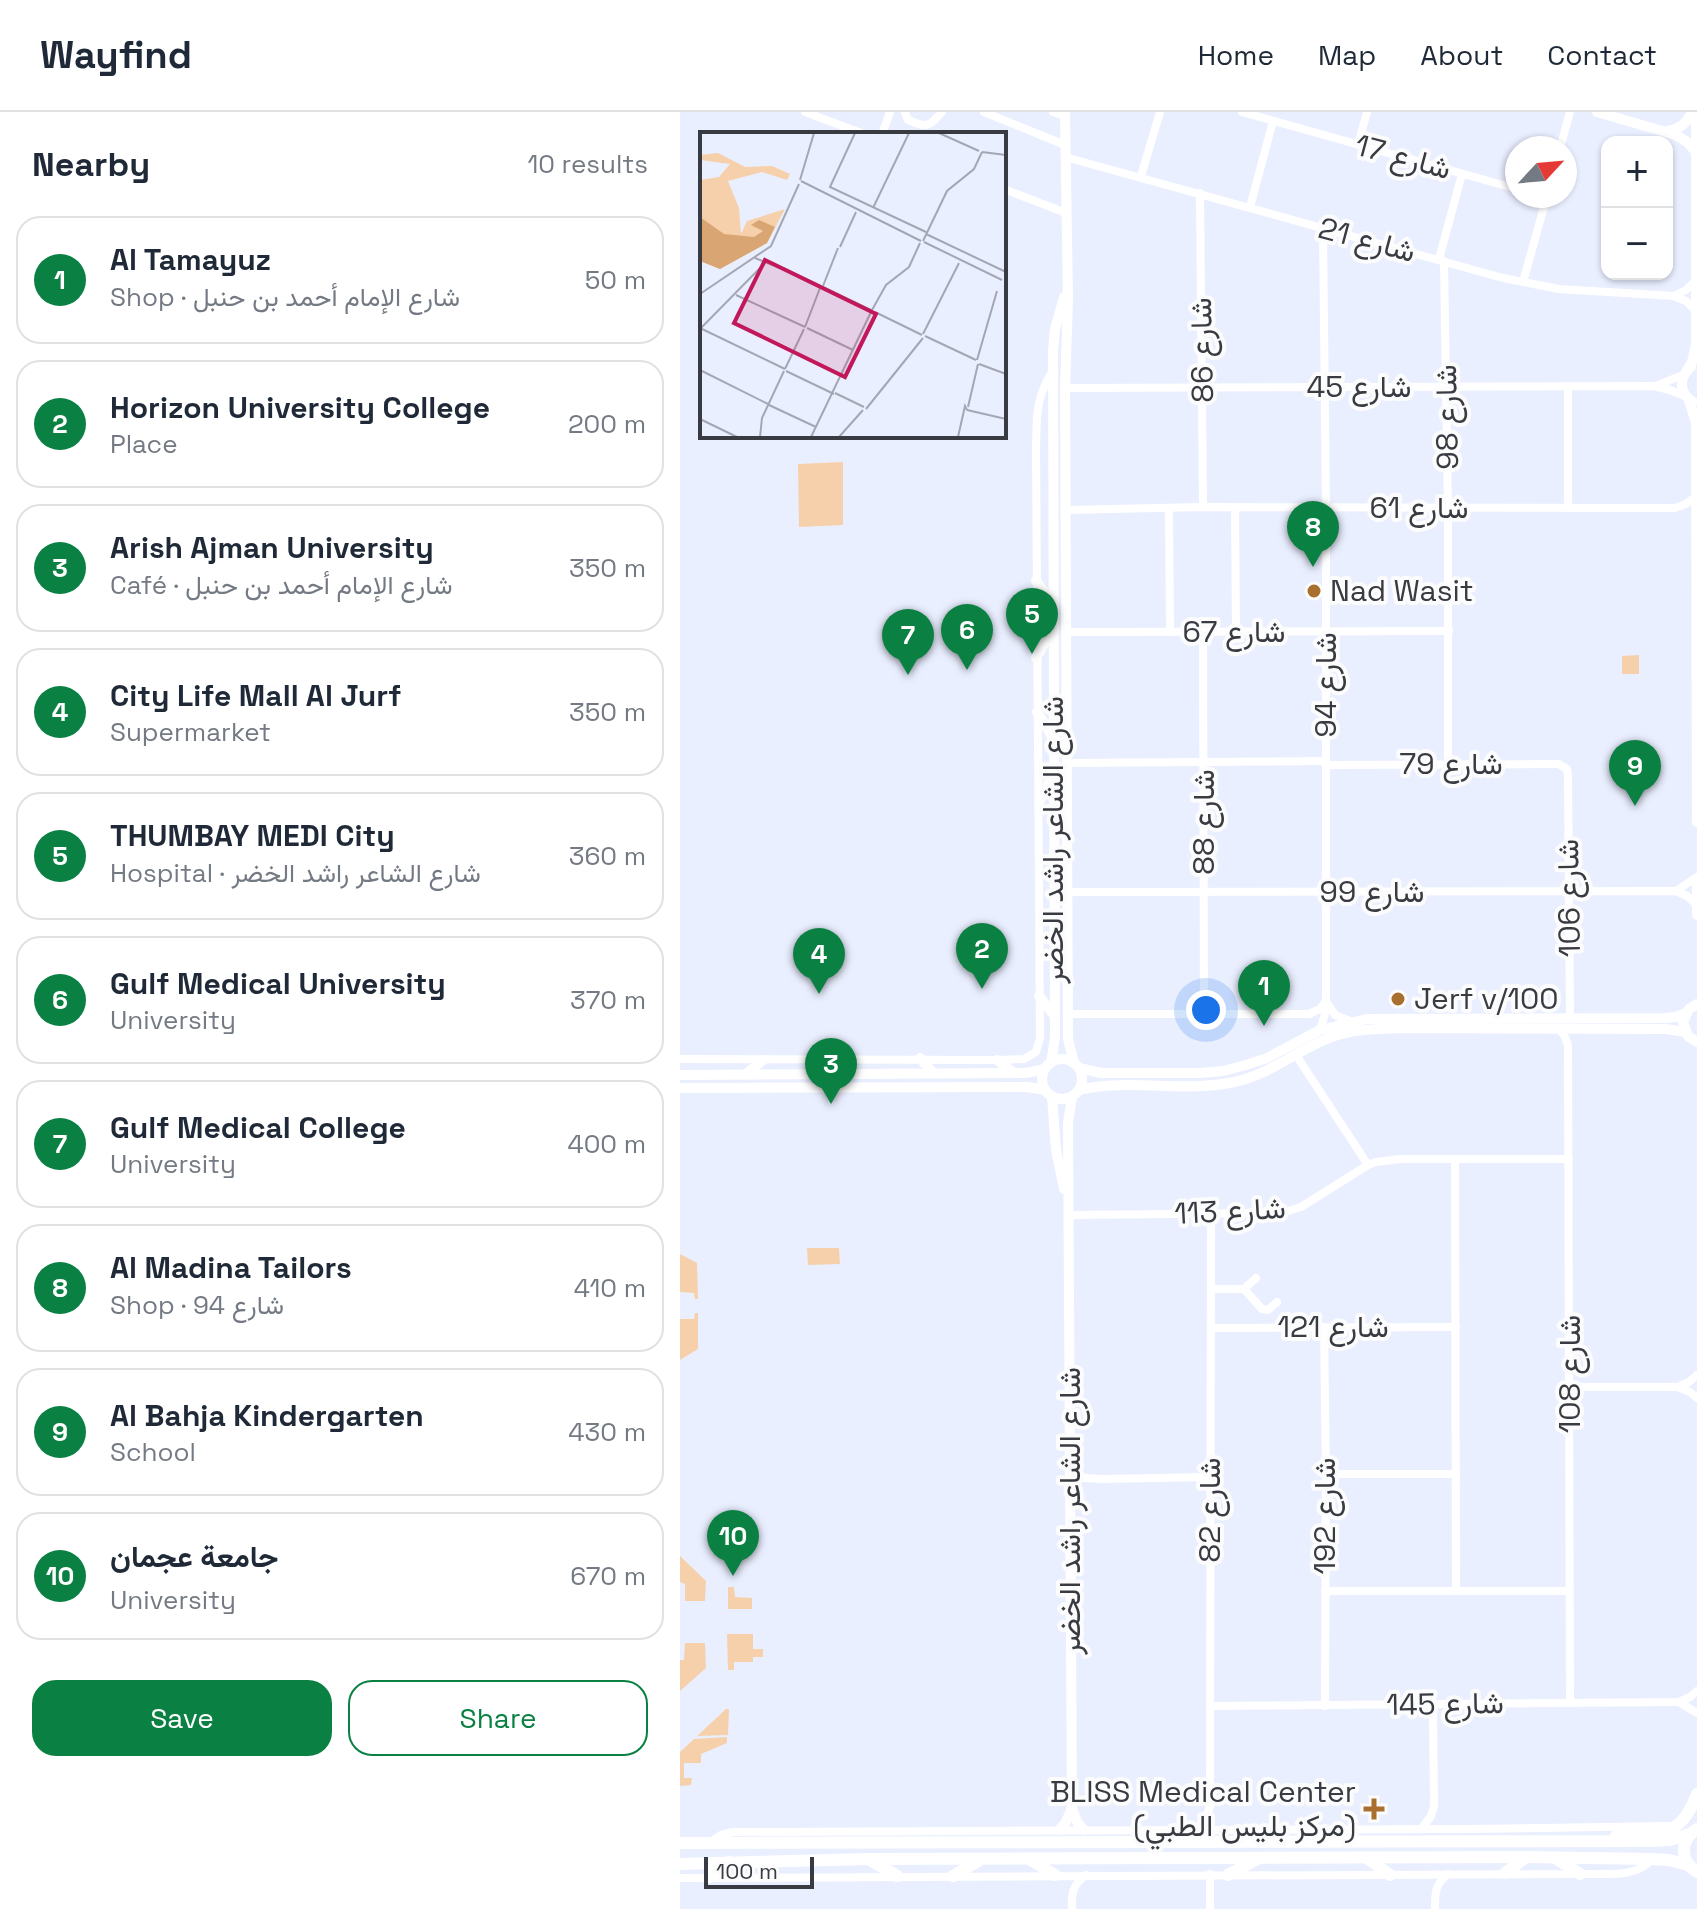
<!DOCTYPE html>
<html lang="en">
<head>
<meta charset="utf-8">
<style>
  body { margin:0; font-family:"Space Grotesk",Vazirmatn,sans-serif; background:#f6f6f7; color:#1f2937 }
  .controls { position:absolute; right:24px; top:24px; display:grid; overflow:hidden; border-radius:16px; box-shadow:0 2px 6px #0004 }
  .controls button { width:72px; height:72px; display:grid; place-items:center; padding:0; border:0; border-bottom:2px solid #e0e1e3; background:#fff; color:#1f2937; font:40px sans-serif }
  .compass { position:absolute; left:825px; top:24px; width:72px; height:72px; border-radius:50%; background:#fff; box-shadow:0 2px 6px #0004; rotate:64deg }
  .scale { position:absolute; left:24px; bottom:20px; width:110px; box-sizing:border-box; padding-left:8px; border:4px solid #393b43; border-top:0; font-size:22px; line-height:28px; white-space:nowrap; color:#393b43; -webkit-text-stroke:6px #fcfcfc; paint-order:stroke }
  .you { position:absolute; left:526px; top:898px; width:28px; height:28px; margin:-20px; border:6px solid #fff; border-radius:50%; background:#1a73e8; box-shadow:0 0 0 12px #1a73e833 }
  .badge { display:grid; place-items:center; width:52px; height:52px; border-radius:50%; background:#0b8043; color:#fff; font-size:26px; font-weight:700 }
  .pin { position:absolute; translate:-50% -66px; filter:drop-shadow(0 2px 4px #0008) }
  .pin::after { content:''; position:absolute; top:42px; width:28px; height:24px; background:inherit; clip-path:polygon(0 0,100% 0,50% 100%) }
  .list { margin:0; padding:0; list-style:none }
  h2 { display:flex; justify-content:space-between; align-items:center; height:104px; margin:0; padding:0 32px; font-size:34px }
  h2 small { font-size:26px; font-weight:400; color:#747a83 }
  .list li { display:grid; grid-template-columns:52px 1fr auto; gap:24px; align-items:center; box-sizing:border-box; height:128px; margin:0 16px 16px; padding:0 16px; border:2px solid #e0e1e3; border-radius:24px }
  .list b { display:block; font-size:30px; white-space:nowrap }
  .list p { margin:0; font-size:26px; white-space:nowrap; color:#747a83 }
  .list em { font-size:26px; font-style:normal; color:#747a83 }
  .actions { display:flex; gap:16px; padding:24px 32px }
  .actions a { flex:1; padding:18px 0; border:2px solid #0b8043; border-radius:24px; text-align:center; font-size:28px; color:#0b8043 }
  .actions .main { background:#0b8043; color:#fff }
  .map { position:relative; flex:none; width:1017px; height:1797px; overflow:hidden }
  header { display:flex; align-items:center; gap:48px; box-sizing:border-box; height:112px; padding:0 40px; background:#fff; border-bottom:2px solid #e0e1e3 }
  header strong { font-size:38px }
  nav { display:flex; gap:44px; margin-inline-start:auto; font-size:28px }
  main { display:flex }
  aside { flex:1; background:#fff }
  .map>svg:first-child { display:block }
  .green { fill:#f6d0ab }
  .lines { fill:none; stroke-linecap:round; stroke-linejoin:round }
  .minor { stroke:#fff; stroke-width:8 }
  .tertiary { stroke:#fff; stroke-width:10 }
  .primary { stroke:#fff; stroke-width:12 }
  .poi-dot { fill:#a86f2e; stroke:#fcfcfc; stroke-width:3 }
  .labels { text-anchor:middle; stroke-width:8; stroke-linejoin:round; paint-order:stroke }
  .street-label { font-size:30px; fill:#393b43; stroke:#fcfcfc }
  .poi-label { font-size:30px; fill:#393b43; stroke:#fcfcfc; text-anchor:start }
  .inset-road { fill:none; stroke:#a3a7b4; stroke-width:2 }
  .view { fill:#c2185b; fill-opacity:0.15; stroke:#c2185b; stroke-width:4 }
  .inset-edge { fill:none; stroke:#393b43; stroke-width:4 }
</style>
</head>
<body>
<header>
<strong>Wayfind</strong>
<nav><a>Home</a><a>Map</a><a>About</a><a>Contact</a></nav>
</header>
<main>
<aside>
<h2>Nearby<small>10 results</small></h2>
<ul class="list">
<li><span class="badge">1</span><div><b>Al Tamayuz</b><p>Shop · شارع الإمام أحمد بن حنبل</p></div><em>50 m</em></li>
<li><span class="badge">2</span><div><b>Horizon University College</b><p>Place</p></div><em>200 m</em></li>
<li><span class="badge">3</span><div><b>Arish Ajman University</b><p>Café · شارع الإمام أحمد بن حنبل</p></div><em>350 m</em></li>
<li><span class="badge">4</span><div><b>City Life Mall Al Jurf</b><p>Supermarket</p></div><em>350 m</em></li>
<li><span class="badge">5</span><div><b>THUMBAY MEDI City</b><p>Hospital · شارع الشاعر راشد الخضر</p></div><em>360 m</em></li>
<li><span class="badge">6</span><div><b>Gulf Medical University</b><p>University</p></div><em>370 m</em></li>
<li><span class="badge">7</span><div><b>Gulf Medical College</b><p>University</p></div><em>400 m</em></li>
<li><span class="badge">8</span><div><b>Al Madina Tailors</b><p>Shop · شارع 94</p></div><em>410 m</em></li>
<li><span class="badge">9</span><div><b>Al Bahja Kindergarten</b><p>School</p></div><em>430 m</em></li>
<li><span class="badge">10</span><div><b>جامعة عجمان</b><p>University</p></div><em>670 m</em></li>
</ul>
<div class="actions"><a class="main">Save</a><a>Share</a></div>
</aside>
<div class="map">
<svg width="1017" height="1797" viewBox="0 0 1017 1797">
  <rect width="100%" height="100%" fill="#eaefff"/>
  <g class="green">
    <path d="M163,350v63l-44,2 -1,-63z"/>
    <path d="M959,543v19h-17v-18z"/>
    <path d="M127,1136h32l1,16 -32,1z"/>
    <path d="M0,1142l17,9 1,36h-3l-1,-6 -14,-1z"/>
    <path d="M15,1201h3v36l-18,11v-41h14z"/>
    <path d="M0,1444l26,25 -1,20h-20v-17l-5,-2z"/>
    <path d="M48,1475h6l1,10 17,1v11h-24z"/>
    <path d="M47,1522h26v15h10v8h-10v5h-19v8h-6z"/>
    <path d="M5,1531h20l1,25 -26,23v-31h4z"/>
    <path d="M46,1597h3l-1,26 -31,1z"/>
    <path d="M47,1625v6l-26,11v9h-17v15h8l-1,7 -11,1v-34l14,-13z"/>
  </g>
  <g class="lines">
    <g class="minor">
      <path d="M125,0l59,22"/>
      <path d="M225,0l3,8c19,8 21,7 34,-8"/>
      <path d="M304,0l81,33"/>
      <path d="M373,0l12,4"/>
      <path d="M562,0l275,77"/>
      <path d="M202,22l8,-22"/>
      <path d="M678,33l9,-33"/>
      <path d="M880,36l10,-36"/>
      <path d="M385,45l438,121 56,11 114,7 13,5 10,10"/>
      <path d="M461,64l19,-64"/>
      <path d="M324,77l62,24"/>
      <path d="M520,81l3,314"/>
      <path d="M570,95l23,-86"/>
      <path d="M759,147l23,-85"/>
      <path d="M764,149l4,248v256"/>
      <path d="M843,170l24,-86"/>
      <path d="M994,184l12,-6 9,-9"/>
      <path d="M978,273l25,-10"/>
      <path d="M888,274v122"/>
      <path d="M385,276l588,-2 17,4 15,6"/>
      <path d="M489,396l1,124"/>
      <path d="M555,396l1,124"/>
      <path d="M386,398l137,-3 472,1 11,-4 10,-8"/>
      <path d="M387,520l382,-1"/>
      <path d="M523,520l1,381"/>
      <path d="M387,651l258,-2"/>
      <path d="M646,653l229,-1h4l8,5 1,8 2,241"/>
      <path d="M996,779l21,-14"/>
      <path d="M388,780l608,-1 11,5 10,9"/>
      <path d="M648,892l7,11 15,6"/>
      <path d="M388,902h241l11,-5 6,-8"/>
      <path d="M878,916l6,7 4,10 2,658"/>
      <path d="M640,918l5,-16 1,-15v-490l-3,-281"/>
      <path d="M616,943l72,110"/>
      <path d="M0,947l317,1 27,-1 12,-7 4,-14 -4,-589c1,-33 -1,-50 17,-79"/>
      <path d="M775,1048l1,431"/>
      <path d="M390,1103l211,-2 20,-6 67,-42 8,-3 24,-3h169"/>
      <path d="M531,1177h33l12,-11"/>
      <path d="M564,1177l18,20 6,1 9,-8"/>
      <path d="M644,1215l2,147 -1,232"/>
      <path d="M531,1216l245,-1"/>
      <path d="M890,1275h107l13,5 7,6"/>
      <path d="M998,1275l11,-5 8,-7"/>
      <path d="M646,1362h130"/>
      <path d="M390,1365l33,2 107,-2"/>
      <path d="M645,1479h244"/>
      <path d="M999,1590l18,11"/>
      <path d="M530,1594l469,-4 11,-5 7,-6"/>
      <path d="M742,1716l9,-12 3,-10 -1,-101"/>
      <path d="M517,1717l7,-8 6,-14 1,-593"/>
      <path d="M32,1729l9,-6 12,-3 735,-3 200,-3"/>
      <path d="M530,1762v35"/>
      <path d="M0,1766l900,-4c24,-1 56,5 72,-15"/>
      <path d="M392,1797c-1,-15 1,-25 14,-34"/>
      <path d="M755,1797c0,-16 0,-25 13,-35"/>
    </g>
    <g class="tertiary">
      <path d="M385,0l3,188 -3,88 3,651 6,24"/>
      <path d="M917,0l79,23 11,7 9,10"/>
      <path d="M987,19c13,-2 19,-7 25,-19"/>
      <path d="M1011,255c-13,11 -12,26 2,35"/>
      <path d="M1007,258l5,-8 4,-17v-233"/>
      <path d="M1009,288l7,23 1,399"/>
      <path d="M356,469l17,22"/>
      <path d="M356,546l15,-26"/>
      <path d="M357,600l16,26"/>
      <path d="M359,691l13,-28"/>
      <path d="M1017,771v32"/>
      <path d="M359,884l15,19"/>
      <path d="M1017,892l-8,5 -6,13 5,14 9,6"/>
      <path d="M240,946l13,15"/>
      <circle cx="382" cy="967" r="20"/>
      <path d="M317,948l16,12"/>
      <path d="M371,951l4,-26 -2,-686 2,-22 9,-32"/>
      <path d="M399,956l22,5h99l23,-2 23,-6 21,-7 53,-28 47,-11 298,-1 11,-1 10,-4"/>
      <path d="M66,962l17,-14"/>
      <path d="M0,963l346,-2 19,-4"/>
      <path d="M0,976l347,-1 18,3"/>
      <path d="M399,978c50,-12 104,3 155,-8 35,-7 62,-31 95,-44 23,-9 48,-9 73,-10l264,1 19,3"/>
      <path d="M372,985l4,53 8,39"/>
      <path d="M392,985l-4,26 4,685 5,14 7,8"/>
      <path d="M379,1718l7,-8 6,-14"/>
    </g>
    <g class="primary">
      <path d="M1017,1717c-18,12 -17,32 0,43"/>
      <path d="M936,1724l7,-2c40,-4 57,5 74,-40"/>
      <path d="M0,1731l972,-2 18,-1 20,-6"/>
      <path d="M687,1746l23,17"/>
      <path d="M875,1746l25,16"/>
      <path d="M351,1748l24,15"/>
      <path d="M192,1749l25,15"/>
      <path d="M0,1752l189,-5 657,-2 126,2 17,1 19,5"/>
      <path d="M825,1761l20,-15"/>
      <path d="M548,1763l29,-16"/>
      <path d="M273,1764l25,-15"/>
      <path d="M29,1765l20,-15"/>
    </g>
  </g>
  <g class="poi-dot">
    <circle cx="634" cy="479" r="8"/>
    <circle cx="718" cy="887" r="8"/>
    <path d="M690 1685h8v8h8v8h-8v8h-8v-8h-8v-8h8z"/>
  </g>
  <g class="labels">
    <g class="street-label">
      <text transform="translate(723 45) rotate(15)" y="10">شارع 17</text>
      <text transform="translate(687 128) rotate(15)" y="10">شارع 21</text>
      <text transform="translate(522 238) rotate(-91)" y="10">شارع 86</text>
      <text x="679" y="285">شارع 45</text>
      <text transform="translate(767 305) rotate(-91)" y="10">شارع 98</text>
      <text x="739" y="406">شارع 61</text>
      <text x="554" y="530">شارع 67</text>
      <text transform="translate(646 573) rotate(-90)" y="10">شارع 94</text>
      <text x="771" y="662">شارع 79</text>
      <text transform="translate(524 710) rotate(-90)" y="10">شارع 88</text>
      <text transform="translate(373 728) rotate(-90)" y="10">شارع الشاعر راشد الخضر</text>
      <text x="692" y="790">شارع 99</text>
      <text transform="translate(889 786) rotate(-91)" y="10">شارع 106</text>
      <text transform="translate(550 1099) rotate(-3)" y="10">شارع 113</text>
      <text x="653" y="1225">شارع 121</text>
      <text transform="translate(890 1262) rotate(-90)" y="10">شارع 108</text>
      <text transform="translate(530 1398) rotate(-90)" y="10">شارع 82</text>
      <text transform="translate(390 1399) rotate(-90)" y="10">شارع الشاعر راشد الخضر</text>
      <text transform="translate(645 1404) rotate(-90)" y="10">شارع 192</text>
      <text transform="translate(765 1592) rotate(-1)" y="10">شارع 145</text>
    </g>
    <g class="poi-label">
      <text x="650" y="489">Nad Wasit</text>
      <text x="734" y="897">Jerf v/100</text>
      <text x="676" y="1690" text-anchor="end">BLISS Medical Center<tspan x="676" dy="34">(مركز بليس الطبي)</tspan></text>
    </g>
  </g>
  <g transform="translate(20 20)">
    <rect width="306" height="306" fill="#eaefff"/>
    <path d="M18,21l27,14 27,-1 18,8 -3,6 -25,-8 -34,9 11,27 2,26 6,-13 38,-12 -18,34 -47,26 -20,-8v-81l19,-3 11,-13 -30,-4v-5z" fill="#f6d0ab"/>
    <path d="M0,85l24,17 30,3 9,-6 -12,-6 8,-5 16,7 -8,16 -47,26 -20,-8z" fill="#d9a673"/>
    <path class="inset-road" d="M155,1l-25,54 96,45M239,1l40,18M282,20l24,3M100,48l14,-47M101,49l120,60M173,76l36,-75M226,102l80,38M223,109l24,-50 27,-22 8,-17M224,110l78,38M140,115l16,-35M55,126l25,10M83,136l38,18M123,154l15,-38M123,155l48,23M0,162l71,-48 28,-62M36,163l69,32M172,178l14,-25 23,-18 11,-24M175,180l47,23M105,195l15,-39M0,196l85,41M1,196l66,-67M107,196l46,22M223,202l36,-71M225,204l51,24M277,228l20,-69M279,232l27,10M85,237l19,-40M0,238l68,34M86,239l48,23M135,261l29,14M69,273l47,22M268,275l10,-43M166,277l57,-71M267,278l39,9M0,287l37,18M60,305l2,-19 22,-47M111,305l60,-125M139,305l24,-27M258,305l7,-31 2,4"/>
    <path class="view" d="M65,128l111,54 -31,63 -111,-54z"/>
    <rect width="306" height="306" class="inset-edge"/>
  </g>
</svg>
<div class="controls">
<button>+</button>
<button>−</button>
</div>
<svg class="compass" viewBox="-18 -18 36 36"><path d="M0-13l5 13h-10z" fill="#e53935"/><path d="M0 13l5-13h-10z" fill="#747a83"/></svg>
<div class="scale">100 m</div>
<div class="you"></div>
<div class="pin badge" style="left:584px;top:914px">1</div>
<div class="pin badge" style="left:302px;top:877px">2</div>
<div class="pin badge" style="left:151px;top:992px">3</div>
<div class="pin badge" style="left:139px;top:882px">4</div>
<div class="pin badge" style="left:352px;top:542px">5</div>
<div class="pin badge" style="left:287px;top:558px">6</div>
<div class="pin badge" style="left:228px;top:563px">7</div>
<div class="pin badge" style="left:633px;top:455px">8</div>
<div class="pin badge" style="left:955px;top:694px">9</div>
<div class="pin badge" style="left:53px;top:1464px">10</div>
</div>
</main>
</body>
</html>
